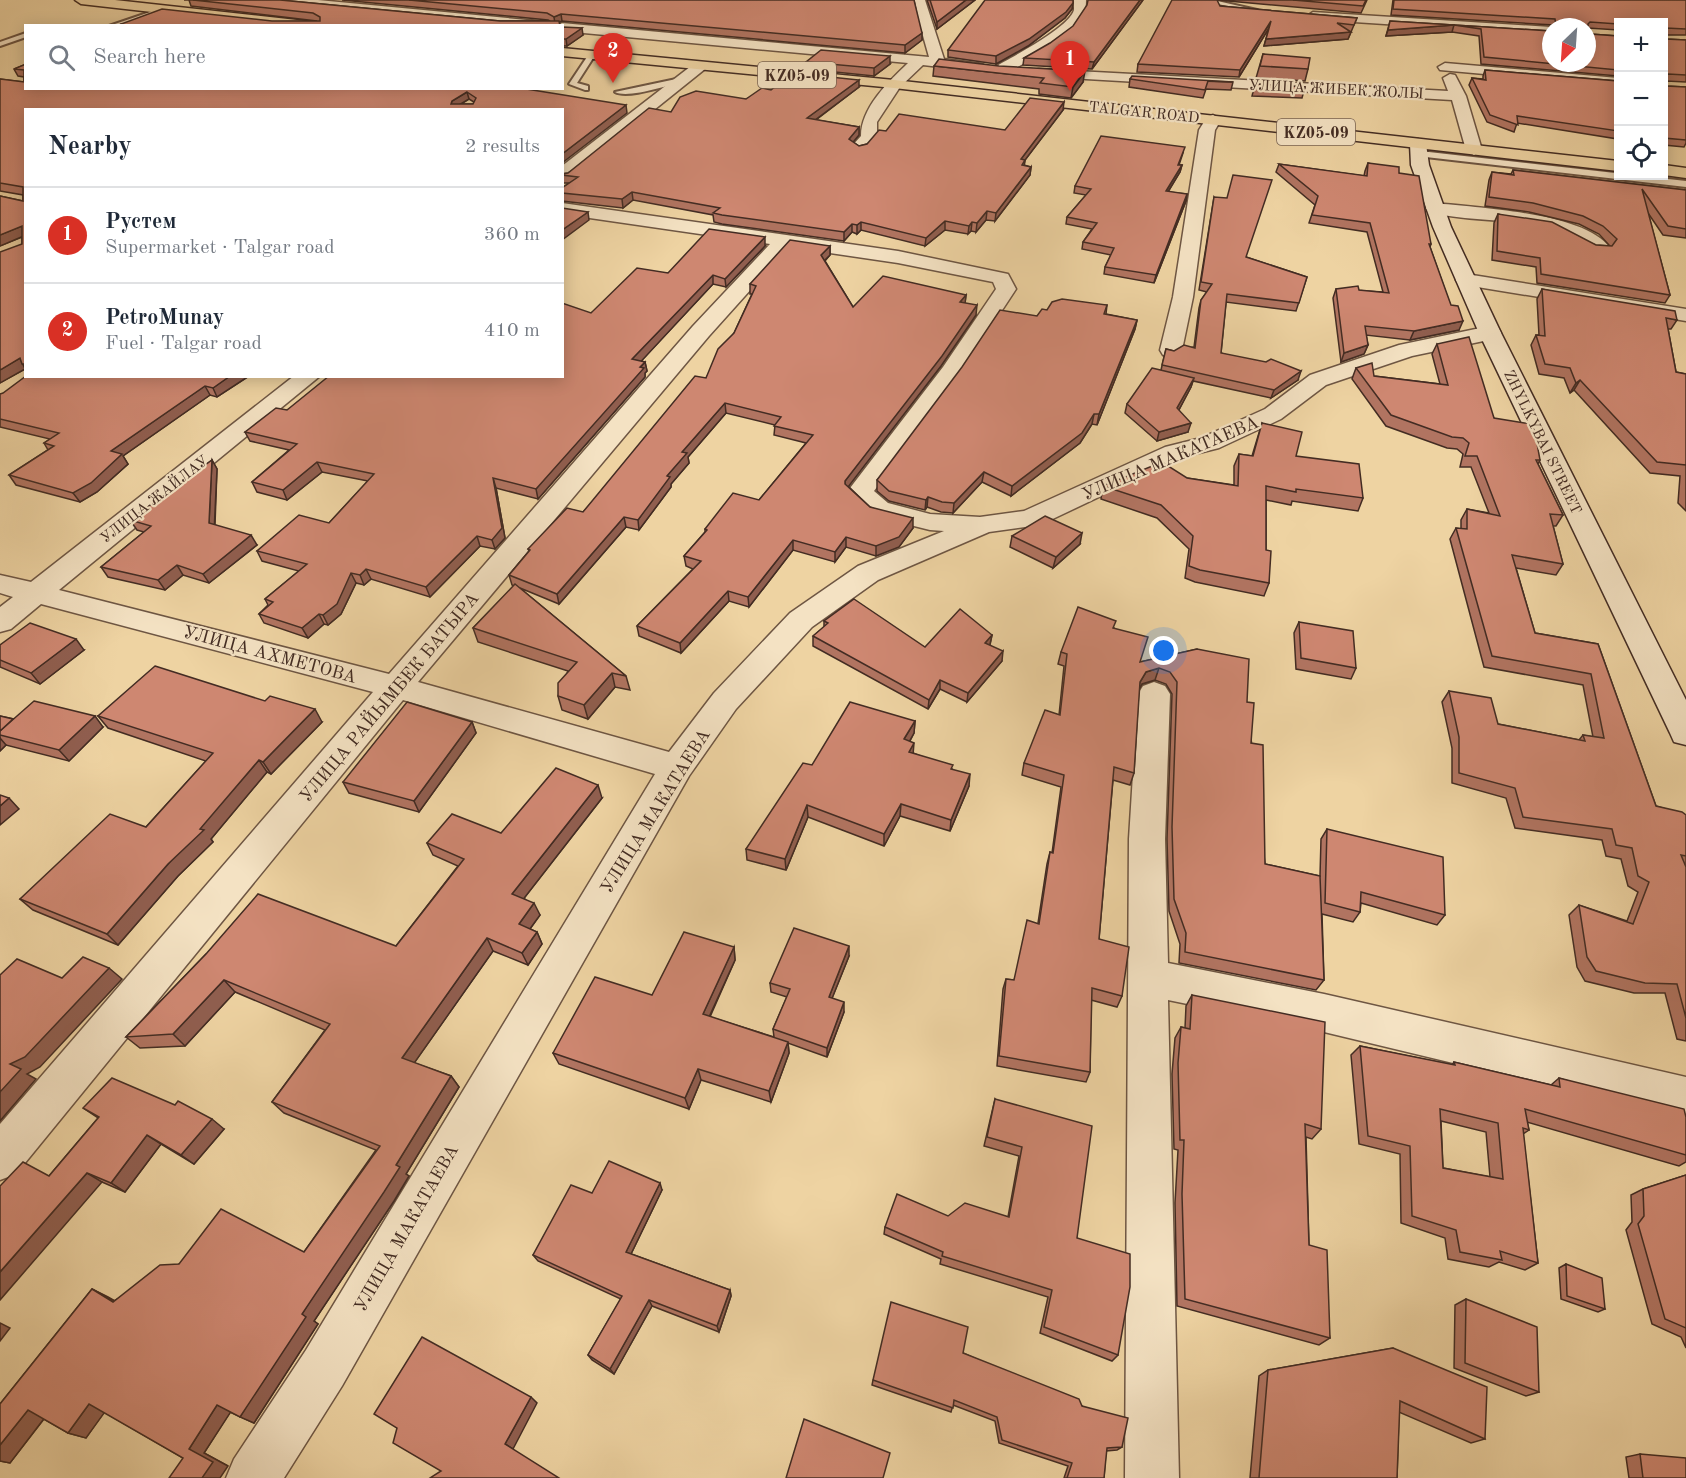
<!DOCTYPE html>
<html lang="en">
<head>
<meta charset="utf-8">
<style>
  body { margin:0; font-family:"Old Standard TT",serif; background:#f6f6f7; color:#1f2937 }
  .controls { position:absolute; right:18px; top:18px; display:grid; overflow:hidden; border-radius:0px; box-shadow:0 3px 15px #0003 }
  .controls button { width:54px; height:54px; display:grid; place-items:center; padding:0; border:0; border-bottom:2px solid #e0e1e3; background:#fff; color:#1f2937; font:30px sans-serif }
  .compass { position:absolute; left:1542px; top:18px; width:54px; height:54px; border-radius:50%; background:#fff; box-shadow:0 3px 15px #0003; rotate:205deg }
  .you { position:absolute; left:1164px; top:651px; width:21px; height:21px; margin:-15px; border:4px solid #fff; border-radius:50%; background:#1a73e8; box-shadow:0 0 0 9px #1a73e833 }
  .badge { display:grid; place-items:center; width:39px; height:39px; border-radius:50%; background:#d93025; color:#fff; font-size:20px; font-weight:700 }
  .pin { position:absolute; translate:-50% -50px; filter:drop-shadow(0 2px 3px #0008) }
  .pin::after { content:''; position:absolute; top:32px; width:21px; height:18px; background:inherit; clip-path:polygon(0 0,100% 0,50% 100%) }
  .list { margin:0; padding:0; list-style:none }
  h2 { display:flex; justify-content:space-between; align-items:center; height:78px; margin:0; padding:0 24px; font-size:26px }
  h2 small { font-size:20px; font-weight:400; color:#747a83 }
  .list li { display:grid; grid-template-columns:39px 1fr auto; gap:18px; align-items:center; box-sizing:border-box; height:96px; padding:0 24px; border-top:2px solid #e0e1e3 }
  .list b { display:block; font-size:22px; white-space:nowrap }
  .list p { margin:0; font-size:20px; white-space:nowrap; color:#747a83 }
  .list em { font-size:20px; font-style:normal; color:#747a83 }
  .icon { flex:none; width:33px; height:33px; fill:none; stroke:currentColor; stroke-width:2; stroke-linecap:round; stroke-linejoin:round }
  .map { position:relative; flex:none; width:1686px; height:1478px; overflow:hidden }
  .search { position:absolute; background:#fff; box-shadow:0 3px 15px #0003; left:24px; top:24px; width:540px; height:66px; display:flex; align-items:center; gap:15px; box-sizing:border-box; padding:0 21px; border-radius:0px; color:#747a83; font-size:22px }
  .panel { position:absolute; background:#fff; box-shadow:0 3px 15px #0003; left:24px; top:108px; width:540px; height:270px; border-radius:0px }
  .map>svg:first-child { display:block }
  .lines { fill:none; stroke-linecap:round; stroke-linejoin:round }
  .lane-casing { stroke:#6e5643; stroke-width:4 }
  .street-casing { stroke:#6e5643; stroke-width:3 }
  .secondary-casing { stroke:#432c23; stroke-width:3 }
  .primary-casing { stroke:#432c23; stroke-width:3 }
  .lane { fill:#f4e2c3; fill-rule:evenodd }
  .street { fill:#f4e2c3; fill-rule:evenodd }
  .secondary { fill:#f4e2c3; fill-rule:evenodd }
  .primary { fill:#eed3a2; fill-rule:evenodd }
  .wall { fill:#b17461; stroke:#432c23; stroke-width:1.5; fill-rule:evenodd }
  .shaded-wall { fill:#905e4f; stroke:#432c23; stroke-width:1.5 }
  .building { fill:#ce8771; stroke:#432c23; stroke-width:1.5; fill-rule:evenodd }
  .labels { text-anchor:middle; stroke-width:4.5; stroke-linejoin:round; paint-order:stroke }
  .far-street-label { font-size:15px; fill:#432c23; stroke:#f4e2c3 }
  .shield { fill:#f4e2c3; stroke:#786353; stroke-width:1.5 }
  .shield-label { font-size:16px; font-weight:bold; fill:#432c23 }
  .street-label { font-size:18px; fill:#432c23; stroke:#f4e2c3 }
</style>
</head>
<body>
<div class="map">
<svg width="1686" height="1478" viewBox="0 0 1686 1478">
  <rect width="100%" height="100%" fill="#eed3a2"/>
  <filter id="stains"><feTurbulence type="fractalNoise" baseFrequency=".00333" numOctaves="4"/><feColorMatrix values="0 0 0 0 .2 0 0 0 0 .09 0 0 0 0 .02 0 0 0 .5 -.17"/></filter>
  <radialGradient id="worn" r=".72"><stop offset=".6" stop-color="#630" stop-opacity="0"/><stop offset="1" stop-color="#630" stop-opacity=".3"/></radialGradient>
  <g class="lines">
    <defs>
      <g id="lane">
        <path d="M1200,0h13l44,10 -3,2z"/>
        <path d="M162,8l5,1 -47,17h-11z"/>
        <path d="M26,33v4l-26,9v-4z"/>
        <path d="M589,54l6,1 -18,28 11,3v4h-3l-16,-6z"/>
        <path d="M681,78l3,4c-16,3 -56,17 -69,10z"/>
        <path d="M1420,151l266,30v6l-269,-31v-4z"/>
      </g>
      <g id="street">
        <path d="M273,0h45l230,22 6,4h-52l-223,-22z"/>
        <path d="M913,0h12l19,59 38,5 7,4 -7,4 -59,-7 -23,22 -23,35v15l-12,14 -6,1 -8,-5 10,-11c0,-28 27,-54 47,-73l-346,-32v-5h-6l6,-3 367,34z"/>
        <path d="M1074,0h12c0,10 -2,18 -9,26 -12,12 -68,52 -84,48l-2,-3 2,-3c17,-10 76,-40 81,-58 0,-3 0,-7 0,-10z"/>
        <path d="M1313,12l238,15v8l-243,-16 -1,-3z"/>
        <path d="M700,62l7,4 -2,3 -137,110 -6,1v-14l133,-103z"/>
        <path d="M1445,63l173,15v8l-178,-16 -2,-3z"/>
        <path d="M1039,69l409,22 -5,-13 7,-4 5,1 11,21 16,54 -8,5 -8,-5 -14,-50 -418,-24 -2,-3 2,-3z"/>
        <path d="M1213,115l8,5 -6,10 -22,167 -11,53 -3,5 -8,2 -8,-2 -3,-5 13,-53 26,-167 8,-13z"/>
        <path d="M562,203l336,48 110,23 8,15 -57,87 -85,115 14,12 42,11 50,3 44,-6 141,-64 36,-9 64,-29 45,-34 89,-30 91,-19 8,2 3,5 -3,5 -86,18 -86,29 -45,34 -62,29 -36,9 -143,68 -51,7 -111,48 -66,47 -76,82 -47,67 -347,610 -58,92h-58l8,-19 72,-109 349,-576 -252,-74 -387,474 -16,6v-56l373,-432 -332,-88 -30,25 -11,3v-25l13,-10 -13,-4v-18l31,7 263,-206h26l-261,214 330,84 304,-348 77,-82 -208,-30zM789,247l109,16 95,19 3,7 -53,78 -96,125 23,23 60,15 14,1 -86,35 -68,47 -76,80 -45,59 -251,-70 291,-346z"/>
        <path d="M1435,203c42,5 150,9 175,45l-3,4c-20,5 -39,-19 -59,-24 -38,-10 -81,-6 -119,-16l-3,-4 3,-4z"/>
        <path d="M1466,274l220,35v12l-227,-37 -3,-4 3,-4z"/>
        <path d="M1154,682l11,4 5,8 -5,145 3,124 156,31 362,83v42l-362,-87 -156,-32 11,478h-54l4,-639 9,-145 5,-8z"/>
      </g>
      <path id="secondary" d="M1418,139l8,5 3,21 22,62 50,106 185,367v45l-12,-3 -4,-9 -191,-400 -46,-106 -22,-62 -1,-21z"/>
      <g id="primary">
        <path d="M75,0h40l200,22 6,4h-46l-194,-22z"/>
        <path d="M562,48l332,32 724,81v10l-724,-83 -332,-32z"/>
        <path d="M1664,165l22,3v10l-22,-3z"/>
      </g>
    </defs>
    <use href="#lane" class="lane-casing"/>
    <use href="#street" class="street-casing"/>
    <use href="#secondary" class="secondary-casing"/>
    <use href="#primary" class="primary-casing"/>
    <use href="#lane" class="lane"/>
    <use href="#street" class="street"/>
    <use href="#secondary" class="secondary"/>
    <use href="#primary" class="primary"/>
  </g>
  <g class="wall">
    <path d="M184,0h96l220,21h50l-2,-1 -206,-20h572l8,40 -17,13 -343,-32 -3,1 1,4h-439v-2l196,-3 -126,-15 -2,-6z"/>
    <path d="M927,0h48l-38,29z"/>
    <path d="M1143,0l-51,69 -69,-4 1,-7z"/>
    <path d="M1217,0h150l-6,13z"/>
    <path d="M1393,0h293v35h-20v4l20,1v42l-20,-1v5l20,1v56l-2,4 -20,-2v-123h-46v8l-30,-2v4l2,2 28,2v40l-137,-12 -2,-28 -27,-4 -66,4 4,-15 161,10 36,-4h-34v-2l-162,-10z"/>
    <path d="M1220,6l137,12 -6,14h-1h1l-3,7 -84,7 5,-18 -30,49 -102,-5 1,-8z"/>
    <path d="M1072,9l-7,9 -37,28 -32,18 -48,-7v-7z"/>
    <path d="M562,27l21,8 -16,11h-5z"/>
    <path d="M1263,54l45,15 -3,12 -49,-3z"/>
    <path d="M806,62l84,2 -16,12 -68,-7z"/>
    <path d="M26,64v24h494l107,25 -601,-3v259h-1l-25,14 22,-139v-7l-22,9v-50l23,5v-6l-23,-4v-112l24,3v-5l-6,-1 -4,-7zM469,99l5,3 -1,2h-12z"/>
    <path d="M934,66l149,16 -12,16 -32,-4v-5l-106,-13z"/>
    <path d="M1485,70l133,11v58l-101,-16 -3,9 -27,-10 -18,-37 3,-7 11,1v-3z"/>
    <path d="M1130,79l103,3 -2,8 -25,-1 -3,9 -74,-11z"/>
    <path d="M1255,84l50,3 -3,11 -50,-2z"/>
    <path d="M859,87l-43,33 43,7v8l-6,7 6,4 8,-2 19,-13 119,-1 58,-20 -38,50 -1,5 7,2 -1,8 -35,46 -9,-1 -10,12 -5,-1 -3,3 -23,-4 -20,16 -64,-16 -4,4 -5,-2 -8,9 -122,-17 -8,-2 -1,-7 -80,-15 -10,8 -61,-7v-13l7,-5h-7v-9l6,-1 103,-61 75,-13 25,-9z"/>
    <path d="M1183,153l-4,12h3l-2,7 -12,20 19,2 -1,7 -32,82 -50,-9 1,-7 6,-12 -29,-6 1,-7 9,-13 -26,-5 1,-7 19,-22 -12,-2 1,-7z"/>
    <path d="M1368,163l31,10 32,71 -1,3 29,83 -49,10 -44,-5 2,10 -4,9 -23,8 -8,-64 3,-9 47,3 -16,-60 -58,-9 6,-18 -39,-33 3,-8 85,12 1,-5z"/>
    <path d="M1513,170l173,20v48l-23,-3 -15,-22 22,82 -5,8 -128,-20 -1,-16 -44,-7 2,-37 4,-9 98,31 14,1 -11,-12 -20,-10 -50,-12 -44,-6 4,-26 3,-8 19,2z"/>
    <path d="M1214,197l32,60 61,20 -11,34 -70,-9 -5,51 77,27 -27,18 -78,-17 -2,6 -12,23 9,22 -31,9 -32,-28 2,-9 34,-34 5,-21 8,2 20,-4 5,-39 2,-8 6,-8 -8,-2z"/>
    <path d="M765,246l-39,41 -13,-3 -72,77 4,1 2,9 -2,2v4l-107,122 -42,-11 9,50 -10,11 -15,-3 -50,51 -59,-18 -7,6 -8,-2 -15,31 -13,11 -4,-1 -16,14 -44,-15 -5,-9 9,-9 -3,-6 34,-28 -37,-10 -5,-10 72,-28 39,-42 -46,-9 -35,28 -30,-8 -5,-10 37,-32 -39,-9 -5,-9 42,-22 304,-97 77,-40z"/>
    <path d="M830,246v9l-5,6 28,46 113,-12 -1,8 11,12 -35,51 -93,120 22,21 43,21 -14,19 -23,9 -30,-9 -11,15 -42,-12 -44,57 -20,-6 -48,52 -42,-17 -2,-10 56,-57 -7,-3 -2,-10 21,-24v-3l54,-29 47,-57 -32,-8 1,-10 -49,-12 -38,44 1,6 -18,21v3l-32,43 -13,-3 -67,77 -39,-16 106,88 4,14 -15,-3 -27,32 -26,-9 -4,-14 10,-25 -90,-29 -5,-14 41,-42 -2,-1 -3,-10 20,-24 -1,-2 55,-37 123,-134 28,-45 18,-39h-2v-10z"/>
    <path d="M1542,289l135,31 -6,9h-3l8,43 10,2v137l-8,-8 2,-27 -30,-3 -76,-83 -4,3 -6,-15 -25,-4 -8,-29 5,-10h3l-2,-36z"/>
    <path d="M1107,305l-1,9 31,6 -2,9 -38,96 -5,-1 -12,19 -69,53 -29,-14 -29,31 -12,-1 -14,-5 -2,3 -36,-9 -12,-10v-11l160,-164 10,-6z"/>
    <path d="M1437,344l57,74 46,42 -2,4 25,51 -7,11h-3l10,38 -7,11 -40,-7 19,65 63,11 58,162 30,9v226l-9,-2 -12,-46h-31l-49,-12 -8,-14 -8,-52 10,-10 48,16 11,-29 -10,-6 -7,-27 -15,-3 -4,-16 -87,-12 -9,-30 -54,-15v-35l-10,-46 7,-11 49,33 81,16 4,-5 10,2 -10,-52 -99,-18 -34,-128 6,-11 5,1v-9l6,-11 22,4 -18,-46h-11l3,-13 -6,-5 -10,-1 -61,-22 -34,-47 4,-11 18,8 66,8 -8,-30z"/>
    <path d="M249,376l-32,21 -7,-2 -87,61 5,8 -31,28 -17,10 -64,-17 -7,-10 39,-25 -4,-7 6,-4 -50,-12v-33z"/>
    <path d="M1262,423l34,33 67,42 -5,13 -66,-10 -1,4 -25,-5v50l3,33 -5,13 -69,-14 -10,-4 4,-29 -32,-31 -56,-19 2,-13 84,-8 47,7v-19l5,-12 13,2z"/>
    <path d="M212,460l5,9 -2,56 42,20 -48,38 -26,-8 -18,15 -57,-13 -7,-10 43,-35 -7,-2 -7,-10z"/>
    <path d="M1012,536l68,8 -27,24 -43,-21z"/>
    <path d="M824,621l101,26 67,-12 -2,10 12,16 -35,41 -27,-13 -12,20 -115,-63v-10l11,-9z"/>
    <path d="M1299,622l57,46 -5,11 -55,-10 -2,-36z"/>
    <path d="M1114,628l26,34 57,-13 50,53 18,162 55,12 1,-37 6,-10 118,86 -8,10 -76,-22 -1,9 -7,10 -31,-8 2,66 -8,10 -137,-27 1,-19 -11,-33 -2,-72 5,-145 -6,-10 -11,-4 -13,4 -3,5 -5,84 -4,12 -17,-5 -14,159 23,57 -5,11 -26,-7 -1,72 -4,10 -89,-16 6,-77 3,-10 8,1 24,-57 9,-59 3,-12 2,1 9,-66 -39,-12 2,-12 35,-48 5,-49 -6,-2 3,-12z"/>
    <path d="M0,645l84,5 -44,34 -40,-17z"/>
    <path d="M0,716l14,3 89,8 -34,34 -63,-16 -6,6z"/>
    <path d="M98,716l224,6 -51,52 -4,-2 -56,67 2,3 -35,34 -60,69 -85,-35 -13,-11 126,-72 60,-66 -98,-33z"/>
    <path d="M915,721l-1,12 -4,8 3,12 39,16 17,17 -19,45 -50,-15 -16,30 -76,-29 -22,53 -39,-10 -1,-11 66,-84z"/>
    <path d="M472,722l4,11 -57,79 -70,-19 -6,-11z"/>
    <path d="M602,798l-78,100 16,17 -10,14 7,3 5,12 -14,21 -35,-14 -79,112 37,13 8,11 -53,87 3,2 -15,25 -80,120 4,3 -64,99 -24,-11 -26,41 24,13 -45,-8 -79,-46 -18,26 -18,-5 -24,-14 -34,44 -10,-2v-57l92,-115 22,12 65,-37 125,-12 72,-102 -92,-37 -12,-11 53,-72 -90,-38 -50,54 -45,2 -14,-11 80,-83 190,-8 62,-80 -25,-11 -6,-12 74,-10z"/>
    <path d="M734,947l1,13 -25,57 64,20 -1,-8 14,-32 -16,-5 -1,-9 79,-27 -17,42 12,14 -17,45 -39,-14 1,10 -18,49 -70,-22 -12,29 -130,-45 -6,-11z"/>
    <path d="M1192,995l129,134 -9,10 -6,-2 3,108 21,93 -11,7 -142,-39 -2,-103 3,-53 -4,-1 -2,-75 3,-36 6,-11 4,1 1,-22z"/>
    <path d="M1360,1046l92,19 2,-3 97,23 8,-7 127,39v45l-7,4 -152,-44 2,8 -6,4 15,129 -13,7 -26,-8 -10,5 -41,-8 -3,-21 -44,-15 -1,-69 -41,-10 -8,-89zM1441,1121l45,11 4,45 -47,-9z"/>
    <path d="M995,1099l82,139 41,117 -6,6 -72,-28 8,-36 -108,-33 1,-5 -57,-25 1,-7 63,-11 60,1 11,-61 -35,-10z"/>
    <path d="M83,1108l141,21 -30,35 -33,-20 -36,48 -23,-10 -53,-6 49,-58z"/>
    <path d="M1686,1175v173l-5,-11 -29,-13 -26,-94 6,-8 -1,-27 12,-6z"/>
    <path d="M662,1190l-31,64 99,36 1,6 -12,36 -67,-26 -38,68 -22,-14 -4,-5 33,-56 -83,-38 -5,-6 59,-62z"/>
    <path d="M1566,1264l39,45 -7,3 -37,-13 -2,-31z"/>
    <path d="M1466,1299l73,93 -13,4 -72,-28 1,-63z"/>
    <path d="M1393,1348l92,91 -14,4 -72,-31 -2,66h-147l9,-102 9,-6z"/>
    <path d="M963,1353l119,53 40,41 -5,3 -11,1 -2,27h-40l4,-12 -69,-23 -4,-22 -42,-16 -2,7 -79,-27 1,-5z"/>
    <path d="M1640,1454l46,24h-57l-3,-21z"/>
  </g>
  <g class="shaded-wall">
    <path d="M966,0h9l-38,29v-7z"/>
    <path d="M1140,0h3l-51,69 2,-7z"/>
    <path d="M1073,3l-1,6 -7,9 -37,28 -32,18v-8z"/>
    <path d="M561,14l1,7 -7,3 -1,-7z"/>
    <path d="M1271,21l-2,7 -30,49 1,-7z"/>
    <path d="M1454,25l-2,7 -66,4 2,-6z"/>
    <path d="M582,28l1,7 -16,11 -1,-7z"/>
    <path d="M1351,32l-3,7 -84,7 2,-7z"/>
    <path d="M922,33v7l-17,13v-8z"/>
    <path d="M890,56v8l-16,12v-8z"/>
    <path d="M1085,71l-2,11 -12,16 2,-11z"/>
    <path d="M859,80v7l-52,39v-8z"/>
    <path d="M467,92l2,7 -15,9 -3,-4 1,-3z"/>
    <path d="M1064,102l-1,8 -38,50 -1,8 -3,5v-14z"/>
    <path d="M626,105l1,8 -65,50v-9z"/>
    <path d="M859,127v8l-10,12v-8z"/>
    <path d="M1182,165l-2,7 -16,26 2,-7z"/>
    <path d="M1031,167l-1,8 -35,46 1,-8z"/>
    <path d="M632,192l1,8 -10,8 -1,-9z"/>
    <path d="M1187,194l-1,7 -32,82 2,-8z"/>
    <path d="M987,211l-1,9 -10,12 1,-9z"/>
    <path d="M588,212l1,8 -27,20v-10z"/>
    <path d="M945,221v9l-20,16 1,-8z"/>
    <path d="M861,222v8l-4,4v-9z"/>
    <path d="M972,222l-1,9 -3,3 1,-8z"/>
    <path d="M852,224v8l-8,9v-9z"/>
    <path d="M22,226l4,9 -26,11v-11z"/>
    <path d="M765,237v9l-39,41 -1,-8z"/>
    <path d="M830,246v9l-9,9v-9z"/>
    <path d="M713,275v9l-79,85 -2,-10z"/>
    <path d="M966,295l-1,9 -5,-2z"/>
    <path d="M977,305l-1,10 -35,51 -96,125v-10z"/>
    <path d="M1137,320l-2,9 -38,96 2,-11z"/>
    <path d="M1463,321l-4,9 -49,10 4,-9z"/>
    <path d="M1368,345l-4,9 -23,8 3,-9z"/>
    <path d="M20,358l5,11 -25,14v-13z"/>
    <path d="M645,362l2,9 -2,2v4l-107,122 -2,-10z"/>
    <path d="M1301,371l-3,9 -27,18 3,-8z"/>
    <path d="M230,376h19l-32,21 -4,-9z"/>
    <path d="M1194,378l-3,9 -16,30 2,-9z"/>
    <path d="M1580,380l-6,10 -4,3 6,-10z"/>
    <path d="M205,386l5,9 -87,61 5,8 -31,28 -17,10 -7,-9 38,-42z"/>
    <path d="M725,403l1,10 -38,44 1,6 -18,21v3l-32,43 -1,-10 44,-68z"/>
    <path d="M1094,414l-2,10 -12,19 -69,53 1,-10z"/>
    <path d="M1191,423l-3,9 -31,9 2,-9z"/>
    <path d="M212,460l5,9 -3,64 -5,-10z"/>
    <path d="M317,462l5,10 -35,28 -4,-10z"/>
    <path d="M984,472l-2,10 -29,31 1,-10z"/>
    <path d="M493,478l3,10 9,50 -10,11 -3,-9z"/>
    <path d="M928,497l-1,10 -2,3 1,-10z"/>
    <path d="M624,517l2,10 -67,77 -2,-10z"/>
    <path d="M913,518v10l-14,19 -23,9v-10z"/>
    <path d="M1082,533l-2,11 -27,24 3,-11z"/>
    <path d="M251,535l6,10 -48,38 -6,-9z"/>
    <path d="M477,536l3,10 -50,51 -4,-10z"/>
    <path d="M846,537v10l-11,15v-10z"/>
    <path d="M793,540v10l-44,57 -1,-10z"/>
    <path d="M177,565l6,10 -18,15 -7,-10z"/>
    <path d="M366,569l5,10 -7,6 -4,-10z"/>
    <path d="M351,573l5,10 -15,31 -13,11 -5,-10z"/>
    <path d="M728,591l1,10 -48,52 -1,-10z"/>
    <path d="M319,614l5,10 -16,14 -6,-10z"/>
    <path d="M992,635l-2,9 -7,8 2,-9z"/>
    <path d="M76,639l8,11 -44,34 -9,-11z"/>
    <path d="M1003,651l-1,10 -35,41 1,-9z"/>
    <path d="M1159,668l-4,12 -13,4 -6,10 4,-12 6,-10z"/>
    <path d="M612,673l3,14 -27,32 -4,-14z"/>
    <path d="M940,680v9l-12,20 1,-9z"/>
    <path d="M315,709l7,13 -51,52 -8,-12z"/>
    <path d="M95,716l8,11 -34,34 -10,-11z"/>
    <path d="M915,721l-1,12 -10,18v-12z"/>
    <path d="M472,722l4,11 -57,79 -5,-11z"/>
    <path d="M0,738l6,7 -6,6z"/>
    <path d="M914,743l-1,12 -4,-3z"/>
    <path d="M259,760l8,12 -56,67 2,3 -35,34 -60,69 -11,-11z"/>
    <path d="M970,774l-1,12 -19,45 1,-11z"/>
    <path d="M598,785l4,13 -84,108 -6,-12z"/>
    <path d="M9,798l10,11 -19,16v-19z"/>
    <path d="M901,804l-1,12 -16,30v-12z"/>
    <path d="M807,805l1,12 -22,53 -1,-11z"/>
    <path d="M534,903l6,12 -16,22 -5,-13z"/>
    <path d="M537,932l5,12 -14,21 -6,-12z"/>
    <path d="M487,938l6,13 -83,118 -8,-11z"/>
    <path d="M849,946v10l-20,50v-9z"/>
    <path d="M734,947l1,13 -30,66 -2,-12z"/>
    <path d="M109,968l13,11 -82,88 -13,7 9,5 -36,42v-29l10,-28z"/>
    <path d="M224,980l11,12 -50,54 -12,-12z"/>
    <path d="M844,1002v10l-17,45v-9z"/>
    <path d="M788,1042l1,11 -18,49 -2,-11z"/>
    <path d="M698,1069l3,11 -12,29 -4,-11z"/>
    <path d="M451,1076l8,11 -53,87 3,2 -15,25 -80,120 4,3 -64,99 -14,-6 62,-103 94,-149z"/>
    <path d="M212,1119l12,10 -30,35 -13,-9z"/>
    <path d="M147,1135l14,9 -36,48 -14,-9z"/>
    <path d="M87,1173l15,9 -102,118v-28z"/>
    <path d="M660,1183l2,7 -33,68 -3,-6z"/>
    <path d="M92,1289l16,8 21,12 -16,-7z"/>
    <path d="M730,1290l1,6 -12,36 -2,-6z"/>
    <path d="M649,1300l3,6 -38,68 -4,-5z"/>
    <path d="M0,1323l10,5 -10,13z"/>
    <path d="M531,1397l6,6 -24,46 -8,-5z"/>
    <path d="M89,1404l18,5 -21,29 -18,-5z"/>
    <path d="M217,1405l15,5 -28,43 24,13 -8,12h-18l-13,-29z"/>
    <path d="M28,1410l18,6 -36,47 -10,-2v-16z"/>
  </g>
  <g class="building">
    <path d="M193,0h87l220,21h59l1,5h-431l-8,-2 41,-15 110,12h48v-4l-7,-4z"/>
    <path d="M409,0h505l8,33 -17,12 -344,-31 -7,3 -7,-4z"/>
    <path d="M930,0h36l-29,22z"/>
    <path d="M985,0h88v3l-7,9 -37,27 -33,17 -48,-6z"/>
    <path d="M1088,0h52l-46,62 -70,-4 26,-15 23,-17 14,-21z"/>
    <path d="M1172,0h45l3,6 137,12 -3,7 -17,-2 14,9 -85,7 5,-18 -31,49 -102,-6z"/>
    <path d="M1293,0h73l-3,6z"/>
    <path d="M1394,0h292v29l-20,-1v11l20,1v35l-18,-1 -3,2 1,10 20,1v53l-22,-2v-116h-46v2l-28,-2 -2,2v8l2,2 28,2v34l-134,-13 -3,-28 -27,-4 -66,5 2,-9 161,10v32h36v-36h-31l-1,-8 -162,-10z"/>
    <path d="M562,27l20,1 -16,11h-4z"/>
    <path d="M821,50l69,6 -16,12 -68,-6z"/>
    <path d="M1263,54l47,4 -2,11 -48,-3z"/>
    <path d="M939,59l60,7 86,5 -12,16 -33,-4 4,-5 -110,-12z"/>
    <path d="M26,64v24h494l106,17 -64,49v-44h-536v254h-4l-2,-6 -20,12v-118l22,-8v-18l-22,9v-39l23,5v-14l-23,-4v-104l24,3v-12l-10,-1zM467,92l9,6 -3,6h-22l1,-3z"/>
    <path d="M1485,70l133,11v50l-101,-15 1,9 -28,-10 -18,-37 14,2z"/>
    <path d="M792,73l67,7 -52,38 52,9 -10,12 10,7 8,-2 12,-14 7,1 13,-17 106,16 25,-32 34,4 -43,57 4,1 -3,5 9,2 -35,46 -9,-2 -10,12 -5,-1 -3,4 -24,-5 -19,17 -65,-16 -4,3 -5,-1 -8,8 -122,-17 -9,-2 7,-5 -88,-16 -10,7 -60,-6v-5l16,-11 -16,-2v-1l6,-1 81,-65 22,4 9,-15 16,-6 50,8 16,-11 9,2z"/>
    <path d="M1132,76l101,6 -25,-1 -3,9 -75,-11z"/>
    <path d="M1255,84l50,3 -1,4 -50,-3z"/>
    <path d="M1101,136l84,11 -7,18h4l-16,26 21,3 -31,81 -51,-8 9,-19 -31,-6 14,-19 -30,-6 24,-28 -16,-3z"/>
    <path d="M1368,163l31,4v6l20,3 12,68h-2l22,61 7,1 5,15 -49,10 -49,-5 3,19 -24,8 -8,-64 22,-3 1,4 30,3 -19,-70 -58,-8 6,-19 -39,-32 88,12z"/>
    <path d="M1513,170l173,20v39l-18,-3 -26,-37 28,106 -129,-21 -1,-16 -43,-7 1,-37 54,8 44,23 16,1 5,-7 -14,-13 -20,-10 -50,-13 -44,-6 3,-25 22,3z"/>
    <path d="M1233,175l39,5 -26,77 61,20 -8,26 -72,-9 -6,59 45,9 5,-3 30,12 -27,19 -112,-25 4,-16 8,2 10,-6 11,3 6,-48 11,-16 -11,-2 13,-85 13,1z"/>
    <path d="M562,208l26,4 -26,18z"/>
    <path d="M709,229l56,8 -40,42 -12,-4 -81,84 13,3 -5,5 4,1 -108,121 -43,-11 9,50 -10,12 -15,-4 -51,51 -60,-18 -6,6 -9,-2 -14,31 -14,11 -4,-1 -17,14 -43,-14 14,-12 -8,-3 42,-35 -50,-13 42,-36 30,8 45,-49 -57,-12 -34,28 -31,-8 45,-38 -52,-12 31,-24 11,2 42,-34h233v-73l29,10 46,-45 31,5z"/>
    <path d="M790,240l40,6 -9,9 32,52 30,-31 83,19 -6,7 17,3 -35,51 -97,125v3l25,23 43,11 -14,19 -23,9 -30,-9 -11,15 -42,-12 -45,57 -20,-6 -48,52 -43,-17 64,-65 -17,-5 23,-26 -2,-1 28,-36 26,7 54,-65 -39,-9 7,-9 -56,-14 -43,49 5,1 -20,23 3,1 -32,43 -14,-3 -67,77 -48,-19 21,-25 -2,-1 39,-41 16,4 112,-136 11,2 12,-29 16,-16 22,-47 -6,-2z"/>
    <path d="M1542,289l133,22 2,9 -11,-2 10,54 10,2v91l-29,-3 -77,-82 -4,3 -6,-15 -25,-4 -9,-29 9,1z"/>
    <path d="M1062,299l45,6 -3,9 33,6 -38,94h-5l-12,19 -70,53 -28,-14 -30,31 -12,-1 -14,-5 -2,3 -37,-9 -12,-11 85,-113 38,-57 37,6 5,-7 5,1 5,-8z"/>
    <path d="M1469,337l25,81 37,6 4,8 5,28h-4l27,55 -13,-1 13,50 -51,-9 23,78 63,11 58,162 26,6 4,3v41l-5,-1 5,12v151l-9,-34 -32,-1 -49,-12 -9,-14 -8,-52 54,19 16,-42 -11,-6 -6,-28 -16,-3 -4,-16 -89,-12 -8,-29 -56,-15v-36l-10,-46 42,7 7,26 87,17 -2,-6 21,3 -13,-64 -99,-18 -36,-128 11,1v-20l33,7 -23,-60h-12l4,-13 -6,-5 -11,-1 -61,-22 -35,-47 16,-5 2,13 74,9 -11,-41z"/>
    <path d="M1152,368l42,10 -17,30 14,15 -32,9 -32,-28z"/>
    <path d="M26,376h204l-17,12 -8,-2 -94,65 11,3 -31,29 -18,10 -64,-18 45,-29 -10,-3 15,-10 -59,-14v-25l3,-1z"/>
    <path d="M1262,423l40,9 -6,24 63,8 4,34 -67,-9v3l-30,-6v64l5,1 -2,32 -69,-13 -11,-4 4,-30 -32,-31 -58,-19 59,-24 25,16 51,8 1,-32 14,2z"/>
    <path d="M212,460l-3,63 42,12 -48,39 -26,-9 -19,15 -57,-13 50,-41 -21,-6z"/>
    <path d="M1045,516l37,17 -26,24 -44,-21z"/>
    <path d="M515,584l111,92 -14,-3 -28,32 -26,-9v-13l19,-21 -104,-34z"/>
    <path d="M854,599l71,48 35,-38 32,26 -7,8 18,8 -35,42 -28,-13 -11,20 -116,-64 15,-13 -4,-2z"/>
    <path d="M1078,607l38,14 -3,7 35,9 -8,25 57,-13 52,10 -2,43 7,1 -3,40 12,2 2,119 55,12 4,104 -139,-28 1,-19 -12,-34 -2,-72 5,-145 -7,-10 -11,-4 -13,4 -6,10 -6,91 -20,-6 -15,172 30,8 -7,49 -30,-8 -2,84 -91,-16 7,-77 8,1 13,-60 12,4 11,-72 3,1 11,-78 -40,-12 21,-53 15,5 7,-61 -6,-2z"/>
    <path d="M1299,622l54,9 3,37 -55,-10z"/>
    <path d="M30,623l46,16 -45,34 -31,-13v-15z"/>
    <path d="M155,666l110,35 5,-5 45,13 -52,53 -4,-2 -59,69 4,1 -36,34 -61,70 -87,-35 90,-85 36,13 67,-74 -115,-37z"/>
    <path d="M34,701l61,15 -36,34 -59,-15v-4z"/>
    <path d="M407,702l65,20 -58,79 -71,-19z"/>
    <path d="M850,702l65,19 -11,18 10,4 -5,9 44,13 -2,4 19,5 -19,46 -50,-16 -17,30 -77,-29 -22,54 -39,-10 57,-86 9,2z"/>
    <path d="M0,716l13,3 -13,12z"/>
    <path d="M556,768l42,17 -86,109 22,9 -15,21 18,8 -15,21 -35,-15 -85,120 49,18 -55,89 4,2 -16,25 -82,122 4,3 -66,100 -23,-12 -28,44 24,13 -11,16h-33l14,-20 -94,-54 -21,29 -40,-23 -28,35v-41l92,-115 21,13 47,-37 19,-1 42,-55 83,43 76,-106 -108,-44 58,-78 -106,-44 -51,54 -47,3 80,-83 52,-60 138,52 68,-87 -37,-16 25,-29 49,19z"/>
    <path d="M0,795l9,3 -9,8z"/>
    <path d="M1327,829l116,28 2,58 -84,-23 -1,20 -35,-9z"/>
    <path d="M794,928l55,18 -20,51 15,5 -17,46 -54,-19 17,-40 -20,-6z"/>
    <path d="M684,932l50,15 -31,67 85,28 -19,49 -71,-22 -13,29 -132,-45 42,-76 57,18z"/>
    <path d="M83,957l26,11 -84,89 -15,7 11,5 -21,23v-117l17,-16 45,19z"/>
    <path d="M1192,995l133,27 -4,107 -16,-5 4,121 18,5 3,88 -145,-39 -3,-105 2,-54h-4l-2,-77 3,-36 9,2z"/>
    <path d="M1360,1046l95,19 -1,-3 106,25 -1,-9 125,31 2,8v38l-161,-46 4,21 -6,-2 15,135 -38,-12 2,9 -42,-8 -4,-22 -44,-14 -2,-70 -42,-10zM1440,1109l58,14 5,56 -60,-11z"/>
    <path d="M112,1078l63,27 3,-4 34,18 -31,36 -34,-20 -36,48 -24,-10 -87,99v-86l23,-24 26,14 50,-59 -16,-9z"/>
    <path d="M995,1099l97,27 -15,112 53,16v33l-12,68 -74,-28 8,-37 -110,-34 1,-4 -58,-25 12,-33 51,22 17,-13 44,14 13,-70 -35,-10z"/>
    <path d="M609,1161l51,22 -34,69 104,38 -13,36 -68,-26 -39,69 -22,-14 34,-59 -89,-41 38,-70 21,8z"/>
    <path d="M1686,1175v153l-21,-9 -27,-95 6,-8 -1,-27z"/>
    <path d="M1566,1264l36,14 3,31 -38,-13z"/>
    <path d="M1466,1299l71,28 2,65 -74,-29z"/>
    <path d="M891,1302l77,25 -5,26 116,46 3,7 46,12 -6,29 -15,1 -3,30h-37l5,-15 -70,-23 -5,-23 -43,-17 -1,8 -80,-28z"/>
    <path d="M422,1337l109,60 -26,47 54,34h-129l11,-7 -48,-28 4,-15 -23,-14z"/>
    <path d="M1393,1348l94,39 -2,52 -85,-38 -3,77h-138l9,-108z"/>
    <path d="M804,1419l86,34 -7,25h-97z"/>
    <path d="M1640,1454l46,4v20h-43z"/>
  </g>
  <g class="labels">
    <g class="far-street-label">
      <text transform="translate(1336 89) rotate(3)" y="5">УЛИЦА ЖИБЕК ЖОЛЫ</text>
      <text transform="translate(1144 112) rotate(6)" y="5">TALGAR ROAD</text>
      <text transform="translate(1543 442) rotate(64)" y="5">ZHYLKYBAI STREET</text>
      <text transform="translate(154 499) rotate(-38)" y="5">УЛИЦА ЖАЙЛАУ</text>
    </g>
    <g class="shield">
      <rect x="758" y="62" width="78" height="26" rx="4.5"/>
      <rect x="1277" y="119" width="78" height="26" rx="4.5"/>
    </g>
    <g class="shield-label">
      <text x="797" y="81">KZ05-09</text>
      <text x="1316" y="138">KZ05-09</text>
    </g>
    <g class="street-label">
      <text transform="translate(1170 458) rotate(-23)" y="6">УЛИЦА МАКАТАЕВА</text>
      <text transform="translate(270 654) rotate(15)" y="6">УЛИЦА АХМЕТОВА</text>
      <text transform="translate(389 697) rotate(-50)" y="6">УЛИЦА РАЙЫМБЕК БАТЫРА</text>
      <text transform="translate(655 811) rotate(-58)" y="6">УЛИЦА МАКАТАЕВА</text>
      <text transform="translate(406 1228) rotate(-60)" y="6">УЛИЦА МАКАТАЕВА</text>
    </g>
  </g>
  <rect width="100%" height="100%" filter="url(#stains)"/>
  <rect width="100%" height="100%" fill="url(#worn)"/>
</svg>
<div class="controls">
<button>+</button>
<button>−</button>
<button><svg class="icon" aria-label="locate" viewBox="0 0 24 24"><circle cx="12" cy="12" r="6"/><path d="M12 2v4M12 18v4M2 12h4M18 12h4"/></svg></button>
</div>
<svg class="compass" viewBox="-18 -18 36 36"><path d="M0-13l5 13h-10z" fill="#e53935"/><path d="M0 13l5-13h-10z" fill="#747a83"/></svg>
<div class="you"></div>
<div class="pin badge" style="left:1070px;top:91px">1</div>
<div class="pin badge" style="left:613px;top:83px">2</div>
<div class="search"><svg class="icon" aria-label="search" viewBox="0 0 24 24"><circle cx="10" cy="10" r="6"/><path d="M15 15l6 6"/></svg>Search here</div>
<section class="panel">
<h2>Nearby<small>2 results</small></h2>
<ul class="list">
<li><span class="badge">1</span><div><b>Рустем</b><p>Supermarket · Talgar road</p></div><em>360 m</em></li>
<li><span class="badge">2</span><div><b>PetroMunay</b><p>Fuel · Talgar road</p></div><em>410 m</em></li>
</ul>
</section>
</div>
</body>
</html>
